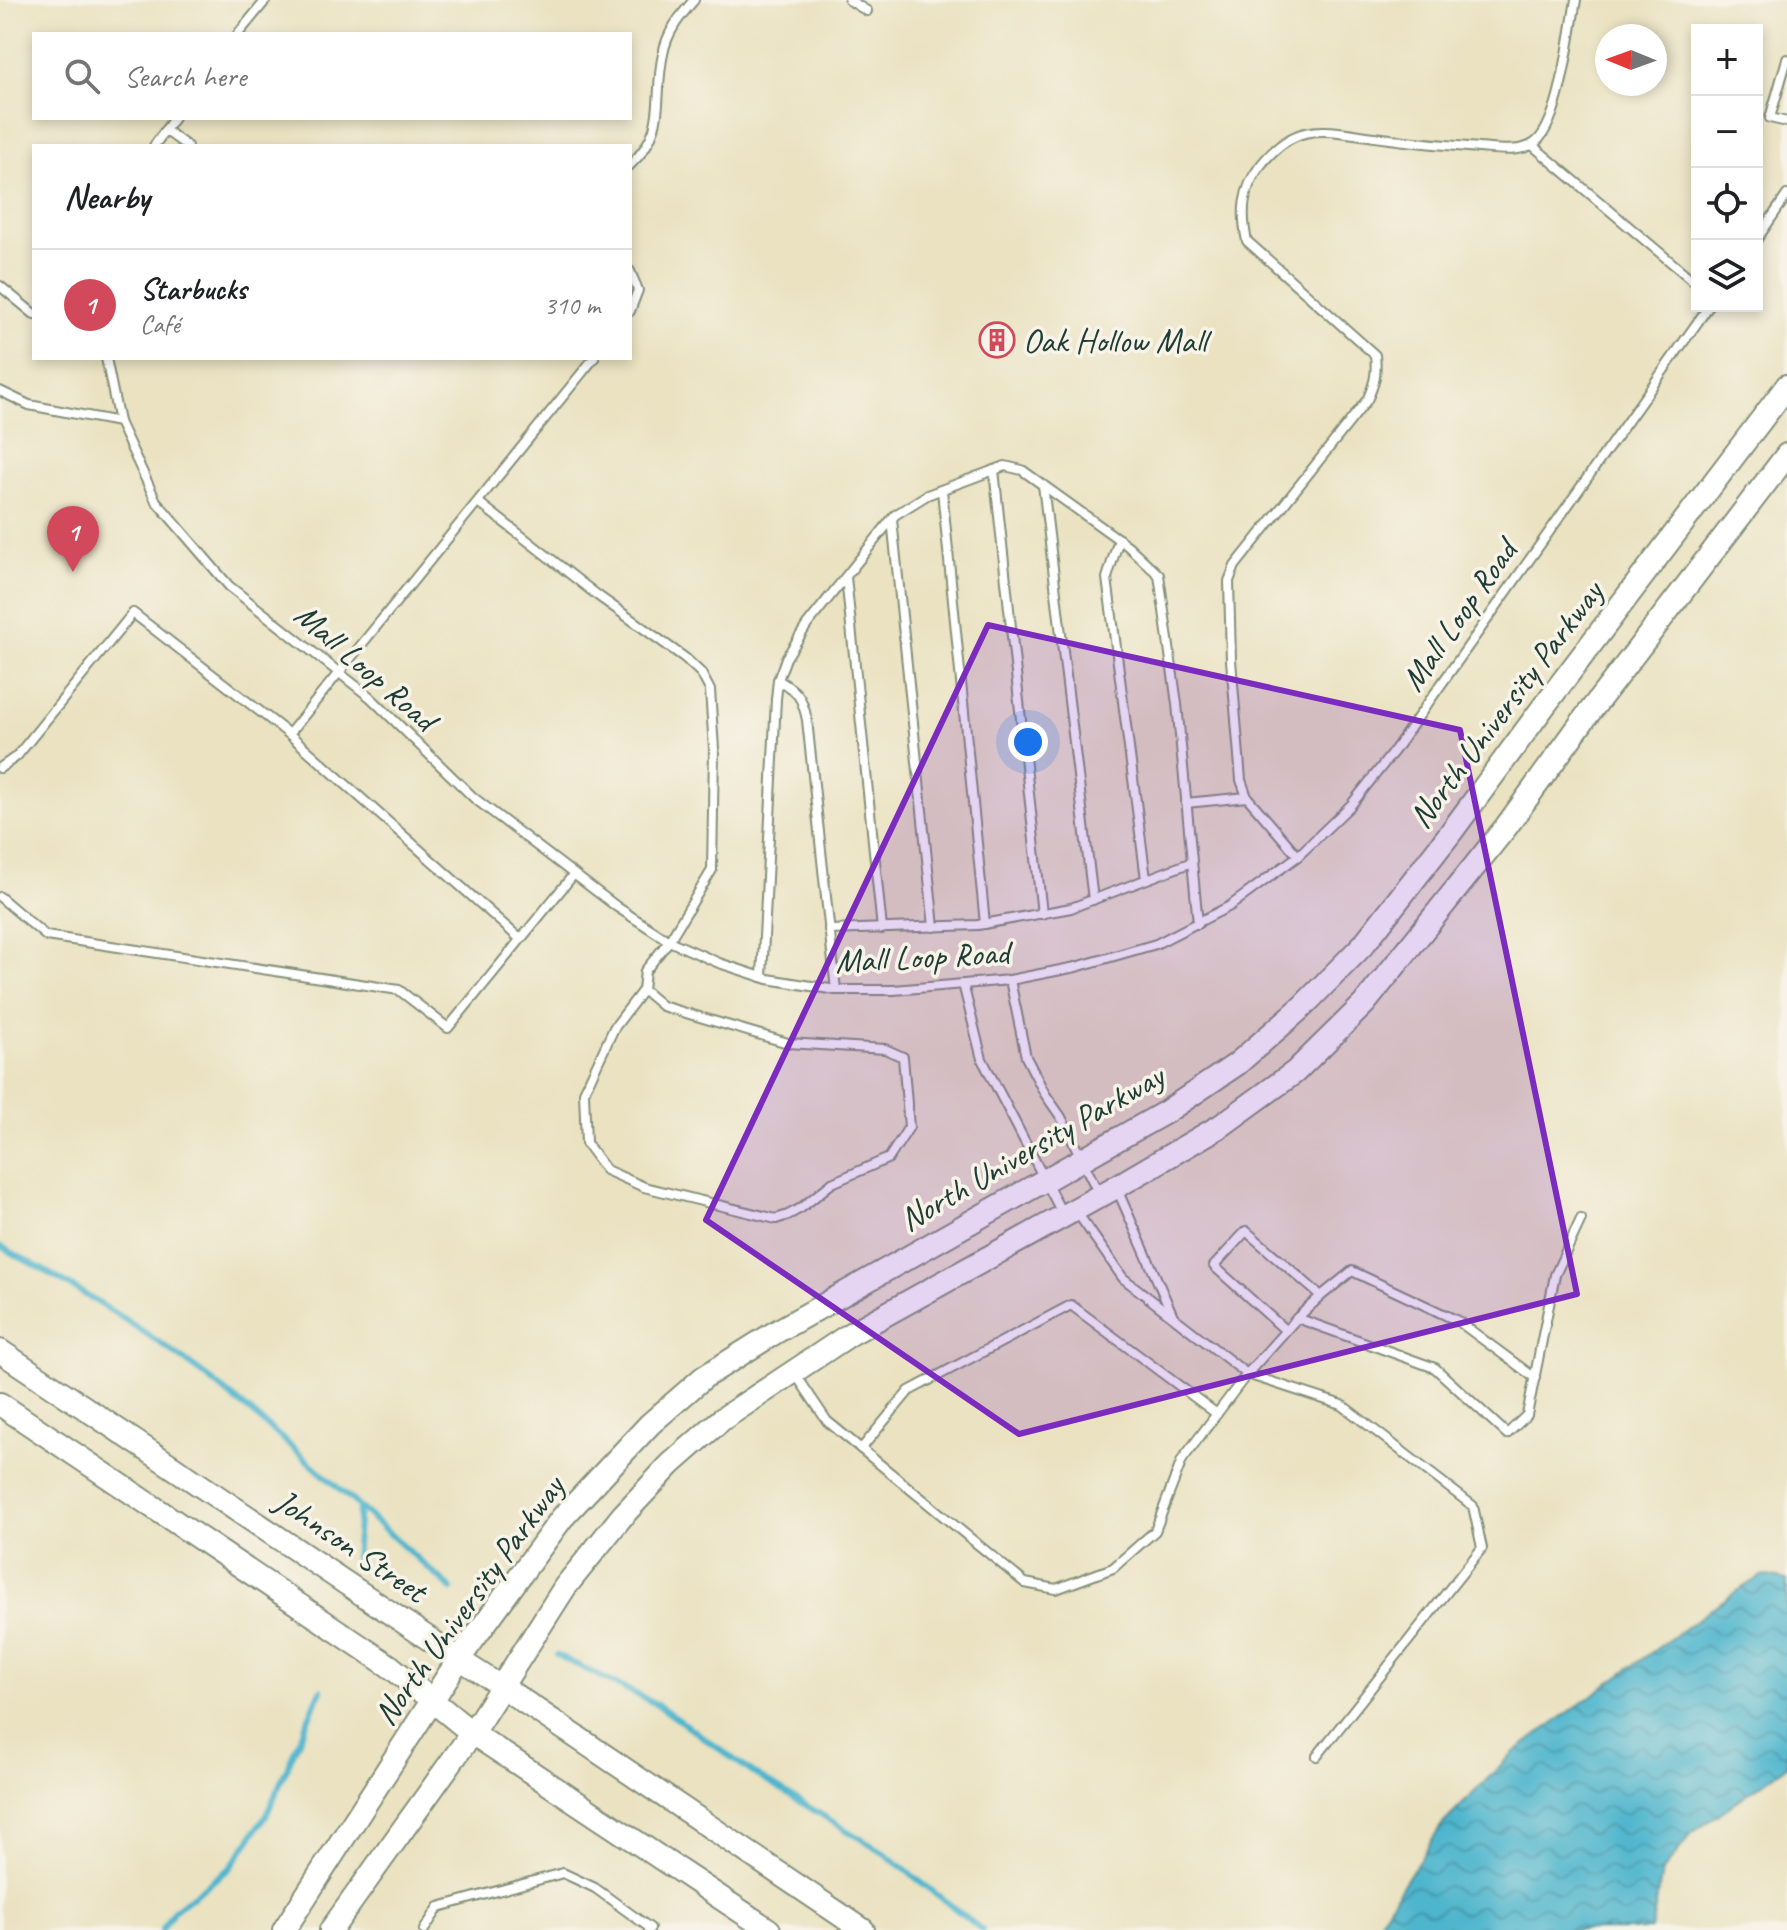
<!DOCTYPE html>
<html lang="en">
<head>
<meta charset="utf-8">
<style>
  body { margin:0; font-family:Caveat,sans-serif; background:#f2f2f2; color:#202124 }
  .controls { position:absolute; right:24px; top:24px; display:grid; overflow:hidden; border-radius:0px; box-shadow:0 4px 12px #0003 }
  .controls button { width:72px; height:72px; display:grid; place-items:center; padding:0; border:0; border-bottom:2px solid #e0e0e0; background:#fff; color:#202124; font:40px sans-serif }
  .compass { position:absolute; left:1595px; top:24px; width:72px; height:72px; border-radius:50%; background:#fff; box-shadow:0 4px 12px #0003; rotate:271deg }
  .you { position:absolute; left:1028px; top:742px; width:28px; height:28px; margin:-20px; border:6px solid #fff; border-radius:50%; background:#1a73e8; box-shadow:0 0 0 12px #1a73e833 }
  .badge { display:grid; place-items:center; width:52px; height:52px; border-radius:50%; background:#d1495b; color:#fff; font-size:26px; font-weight:700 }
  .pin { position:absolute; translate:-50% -66px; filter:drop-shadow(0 2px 4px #0008) }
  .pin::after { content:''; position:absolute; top:42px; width:28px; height:24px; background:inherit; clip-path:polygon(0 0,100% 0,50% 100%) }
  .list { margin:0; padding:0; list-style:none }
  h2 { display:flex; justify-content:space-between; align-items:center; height:104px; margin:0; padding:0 32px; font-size:34px }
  h2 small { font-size:26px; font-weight:400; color:#757577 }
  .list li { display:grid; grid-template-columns:52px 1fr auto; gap:24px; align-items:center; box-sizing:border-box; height:112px; padding:0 32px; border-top:2px solid #e0e0e0 }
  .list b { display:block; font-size:30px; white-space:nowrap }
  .list p { margin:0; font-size:26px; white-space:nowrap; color:#757577 }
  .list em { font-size:26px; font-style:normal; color:#757577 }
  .icon { flex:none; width:44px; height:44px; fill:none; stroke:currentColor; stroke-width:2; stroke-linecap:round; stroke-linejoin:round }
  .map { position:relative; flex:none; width:1787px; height:1930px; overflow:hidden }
  .search { position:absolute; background:#fff; box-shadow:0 4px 12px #0003; left:32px; top:32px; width:600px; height:88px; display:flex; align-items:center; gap:20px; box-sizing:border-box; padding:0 28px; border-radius:0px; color:#757577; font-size:30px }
  .panel { position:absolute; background:#fff; box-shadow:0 4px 12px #0003; left:32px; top:144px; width:600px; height:216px; border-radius:0px }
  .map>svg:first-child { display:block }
  .water { fill:url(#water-waves); stroke:#367980; stroke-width:2 }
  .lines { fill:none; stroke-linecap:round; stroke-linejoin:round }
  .stream { stroke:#4eb5cd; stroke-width:6 }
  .service-casing { stroke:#84907a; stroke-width:12 }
  .tertiary-casing { stroke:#84907a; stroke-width:24 }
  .secondary-casing { stroke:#84907a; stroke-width:26 }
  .service { stroke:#fff; stroke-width:8 }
  .tertiary { stroke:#fff; stroke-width:20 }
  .secondary { stroke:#fff; stroke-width:22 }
  .marked { fill:#7b2cbf; fill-opacity:0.2; stroke:#7b2cbf; stroke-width:6; stroke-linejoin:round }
  .labels { text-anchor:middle; stroke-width:7; stroke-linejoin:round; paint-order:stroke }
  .poi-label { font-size:34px; fill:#1f3d34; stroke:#f7f3e8; text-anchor:start }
  .street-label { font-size:34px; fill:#1f3d34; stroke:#f7f3e8 }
</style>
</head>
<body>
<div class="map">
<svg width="1787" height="1930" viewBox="0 0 1787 1930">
  <defs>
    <pattern id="water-waves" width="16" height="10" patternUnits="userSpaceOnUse" patternTransform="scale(2)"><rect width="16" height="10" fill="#4eb5cd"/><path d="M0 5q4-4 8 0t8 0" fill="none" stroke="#4094a7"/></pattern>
  </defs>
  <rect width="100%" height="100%" fill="#f7f3e8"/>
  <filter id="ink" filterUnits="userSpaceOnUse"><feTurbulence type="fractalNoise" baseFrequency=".0125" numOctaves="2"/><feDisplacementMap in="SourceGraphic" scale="16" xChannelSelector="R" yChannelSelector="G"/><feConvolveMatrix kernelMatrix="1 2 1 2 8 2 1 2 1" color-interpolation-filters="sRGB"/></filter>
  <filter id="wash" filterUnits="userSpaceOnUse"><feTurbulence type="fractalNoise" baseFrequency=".006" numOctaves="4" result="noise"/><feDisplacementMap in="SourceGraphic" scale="32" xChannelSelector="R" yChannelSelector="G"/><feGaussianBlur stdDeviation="1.8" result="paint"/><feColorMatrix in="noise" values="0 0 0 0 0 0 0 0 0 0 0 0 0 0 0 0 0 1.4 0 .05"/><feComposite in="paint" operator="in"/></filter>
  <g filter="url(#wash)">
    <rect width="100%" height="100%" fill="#eae2c1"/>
    <path class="water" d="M1763,1575l24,5v186l-95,67 -30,39 -11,58h-277l67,-104 73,-74 218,-158z"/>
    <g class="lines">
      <g class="stream">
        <path d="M0,1246c72,39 142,81 207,131 85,66 163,141 245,212"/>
        <path d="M355,1560l4,-52"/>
        <path d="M557,1655l101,50 95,68 131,80 98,77"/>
        <path d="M162,1930l11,-19 57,-43 36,-52 55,-126"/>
      </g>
    </g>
  </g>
  <g filter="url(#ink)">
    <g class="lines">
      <defs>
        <g id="service">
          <path d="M849,0l18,11"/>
          <path d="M238,34l28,-34"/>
          <path d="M1787,59l-17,59 17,4"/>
          <path d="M165,130l22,16"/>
          <path d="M1532,145l165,139"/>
          <path d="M154,146l20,-28"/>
          <path d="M630,165c39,-36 23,-67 33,-111 4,-22 17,-38 31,-54"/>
          <path d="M1757,239l30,-44"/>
          <path d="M630,271l8,19 -8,21"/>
          <path d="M0,286l34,28"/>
          <path d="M106,358l13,64 37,79 73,85 141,111 104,101 143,109 52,34 50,22 49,16 68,11h58l116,-10 66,-13 80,-23 74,-38 68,-50 53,-51 43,-54 315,-445"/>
          <path d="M0,391l29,14 90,17"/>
          <path d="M994,470l48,444"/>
          <path d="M1043,485l50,415"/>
          <path d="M942,490l43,434"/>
          <path d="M478,502l119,93 88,63 16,15 9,17 4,59 -2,121 -43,71 -24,30 -2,19 19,16 126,37 97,6 18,8 6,70 -20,31 -57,25 -31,25 -13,7 -12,4 -132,-32 -38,-17 -20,-27 -2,-51 30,-64 29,-38"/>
          <path d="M892,519l42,408"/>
          <path d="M1119,539l-12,39 39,301"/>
          <path d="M846,577l36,352"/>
          <path d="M778,680c20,12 24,16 29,40l29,270"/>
          <path d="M289,734l230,204"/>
          <path d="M0,768l17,-12 116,-143 156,121 305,-376"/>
          <path d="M1186,803l61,-6"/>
          <path d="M1298,856l-51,-59 -6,-17 -10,-120 -2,-79 6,-15 132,-166c8,-17 10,-27 8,-45l-128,-114c-6,-27 -5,-51 13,-75 36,-46 64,-36 115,-29 34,5 69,8 104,11 16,1 40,5 54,-4 27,-16 37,-112 43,-144"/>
          <path d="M0,897l46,39 353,54 49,38 126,-154"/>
          <path d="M829,930l149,-5 93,-17 121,-46"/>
          <path d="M762,977l14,-278 2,-19 8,-22 21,-33 88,-110 32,-20 78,-29 17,4 106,76 31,29 18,129 21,220"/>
          <path d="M1010,980l16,77 19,37 16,23 39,79"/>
          <path d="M963,984l19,75 80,154"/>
          <path d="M1117,1189l56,127"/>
          <path d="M1297,1318l24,-22"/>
          <path d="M1285,1330l-71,-64 32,-35 75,65 31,-25 106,50 77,57"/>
          <path d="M794,1372l33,49 198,162 31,6 57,-21 42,-37 27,-71 65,-86 -124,-96 -47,-67"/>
          <path d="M861,1449l48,-58 162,-86 146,109"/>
          <path d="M1317,1756l165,-208 -9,-42 -131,-101 -95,-31 50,-56 138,50 72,66 20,-19 28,-140 26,-56"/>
          <path d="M424,1930l15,-23 124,-34 32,15 55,40 -1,2"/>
        </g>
        <path id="tertiary" d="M459,1659l42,27"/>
        <g id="secondary">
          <path d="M0,1351l459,308"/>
          <path d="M0,1404l391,263 81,66 297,197"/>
          <path d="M501,1686l362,244"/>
          <path d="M284,1930l175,-271 46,-63 57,-78 88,-94 54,-47 72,-45 390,-220 71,-48 65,-57 61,-62 89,-114 92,-125 243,-320"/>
          <path d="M331,1930l141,-197 93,-146 58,-72 48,-51 50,-44 131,-87 264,-146 106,-62 73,-53 69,-68 142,-177 79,-109 202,-263"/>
        </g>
      </defs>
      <use href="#service" class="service-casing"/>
      <use href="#tertiary" class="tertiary-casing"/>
      <use href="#secondary" class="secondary-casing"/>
      <use href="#service" class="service"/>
      <use href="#tertiary" class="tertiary"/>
      <use href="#secondary" class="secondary"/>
    </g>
  </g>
  <path class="marked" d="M988,625l472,105 117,564 -558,140 -313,-214z"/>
  <defs>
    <symbol id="building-ring" viewBox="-11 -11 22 22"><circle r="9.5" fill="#f7f3e8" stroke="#d1495b" stroke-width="1.5"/><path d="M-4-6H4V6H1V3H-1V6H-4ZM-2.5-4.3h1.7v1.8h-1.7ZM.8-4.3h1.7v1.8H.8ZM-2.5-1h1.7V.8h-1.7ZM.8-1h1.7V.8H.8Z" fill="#d1495b"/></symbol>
  </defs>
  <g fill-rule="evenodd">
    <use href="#building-ring" x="977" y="320" width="40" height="40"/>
  </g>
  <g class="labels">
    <g class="poi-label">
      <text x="1023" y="352">Oak Hollow Mall</text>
    </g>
    <g class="street-label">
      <text transform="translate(1458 615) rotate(-55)" y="12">Mall Loop Road</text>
      <text transform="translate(366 666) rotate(41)" y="12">Mall Loop Road</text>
      <text transform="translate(1505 704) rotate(-53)" y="12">North University Parkway</text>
      <text transform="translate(922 956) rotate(-3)" y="12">Mall Loop Road</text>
      <text transform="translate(1031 1147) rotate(-30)" y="12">North University Parkway</text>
      <text transform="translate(351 1545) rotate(34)" y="12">Johnson Street</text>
      <text transform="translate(468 1600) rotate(-54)" y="12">North University Parkway</text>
    </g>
  </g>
</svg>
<div class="controls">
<button>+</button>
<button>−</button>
<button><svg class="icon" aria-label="locate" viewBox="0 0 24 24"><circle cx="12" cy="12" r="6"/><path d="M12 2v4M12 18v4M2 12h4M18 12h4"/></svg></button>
<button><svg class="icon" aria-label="layers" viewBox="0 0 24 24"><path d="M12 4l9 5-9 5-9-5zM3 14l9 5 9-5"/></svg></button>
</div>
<svg class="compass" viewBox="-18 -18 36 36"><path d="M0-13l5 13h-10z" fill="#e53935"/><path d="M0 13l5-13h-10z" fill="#757577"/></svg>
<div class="you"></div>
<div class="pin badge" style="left:73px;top:572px">1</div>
<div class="search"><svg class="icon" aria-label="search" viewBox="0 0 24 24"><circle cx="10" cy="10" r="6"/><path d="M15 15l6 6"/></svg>Search here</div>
<section class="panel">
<h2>Nearby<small></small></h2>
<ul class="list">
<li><span class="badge">1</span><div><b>Starbucks</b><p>Café</p></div><em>310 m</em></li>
</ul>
</section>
</div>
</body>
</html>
